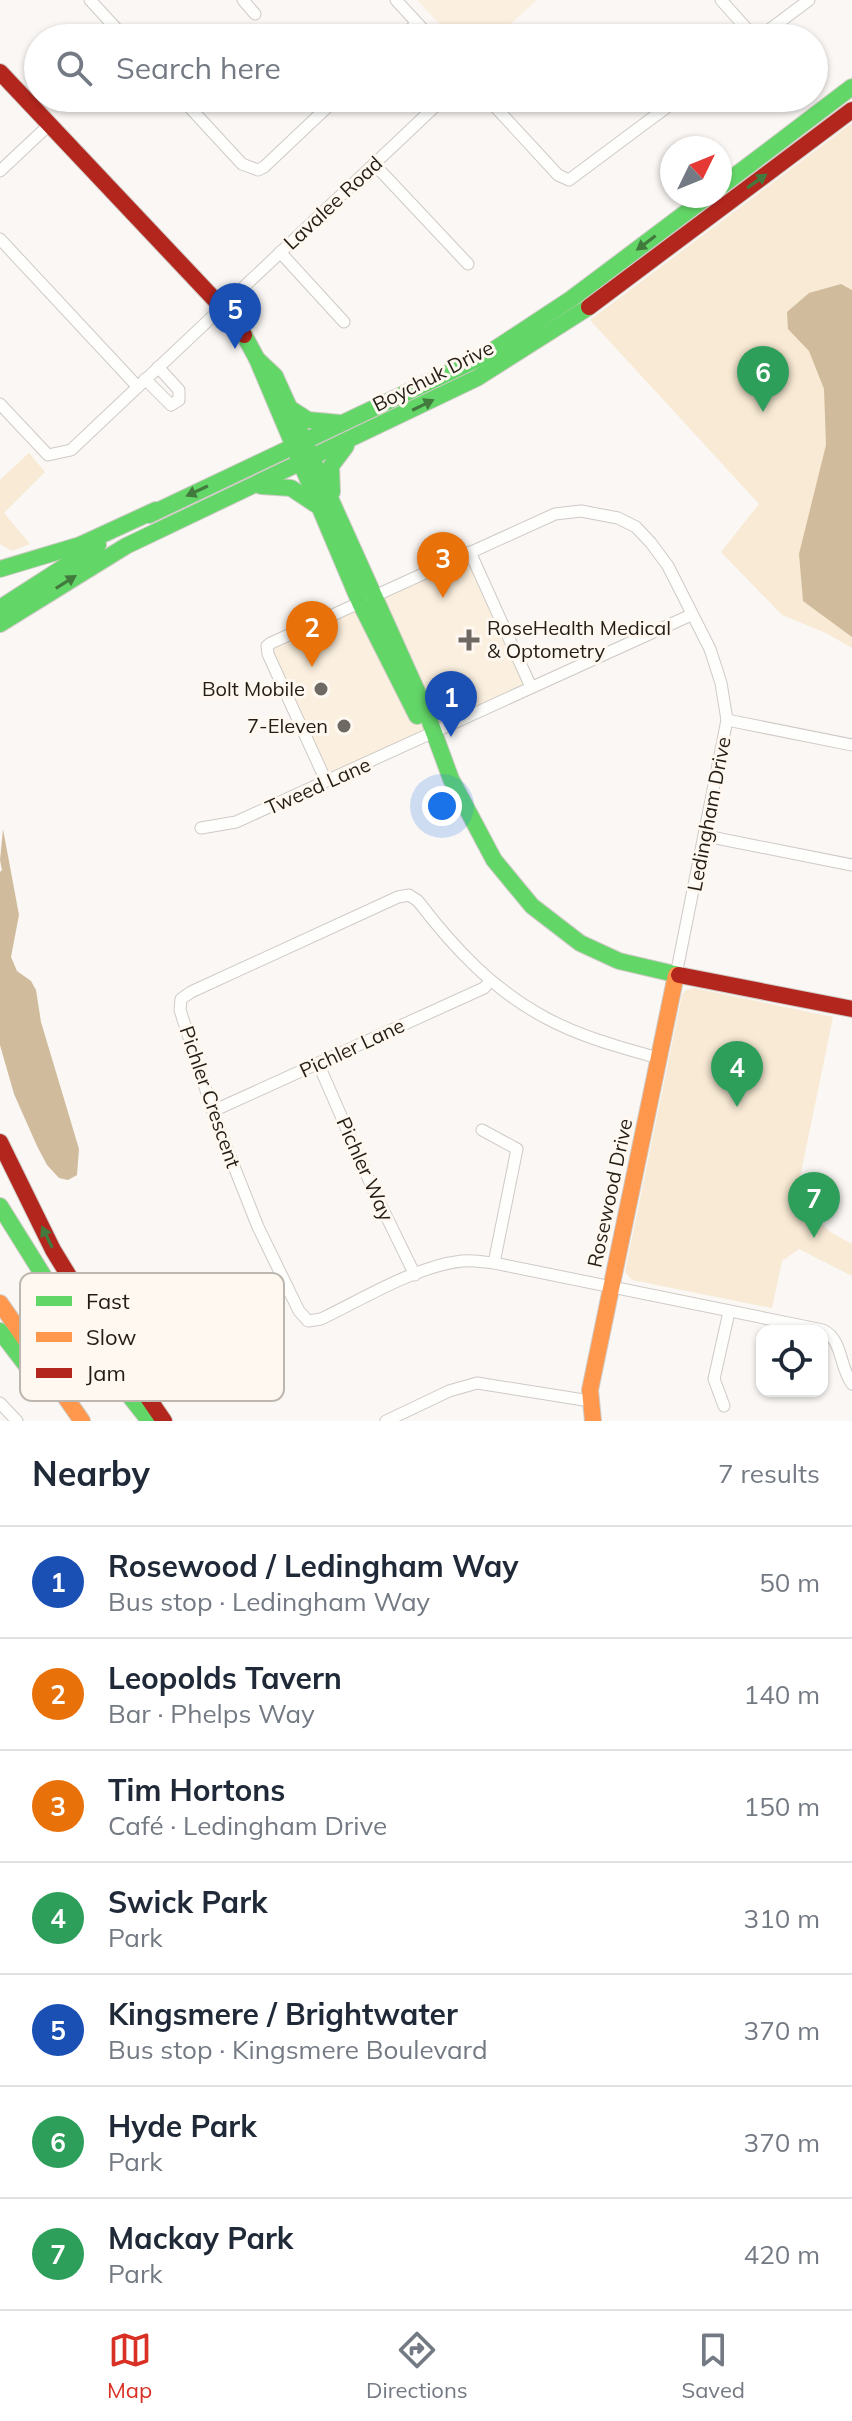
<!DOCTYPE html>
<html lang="en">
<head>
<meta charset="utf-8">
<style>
  body { margin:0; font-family:Mulish,sans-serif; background:#f6f6f7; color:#1f2937 }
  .controls { position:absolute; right:24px; bottom:24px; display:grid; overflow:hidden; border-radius:16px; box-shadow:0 2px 6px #0004 }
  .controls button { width:72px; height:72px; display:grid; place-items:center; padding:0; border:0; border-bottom:2px solid #e0e1e3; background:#fff; color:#1f2937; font:40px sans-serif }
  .compass { position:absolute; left:660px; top:136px; width:72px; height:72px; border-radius:50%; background:#fff; box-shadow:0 2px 6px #0004; rotate:47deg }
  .you { position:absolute; left:442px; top:806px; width:28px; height:28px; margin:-20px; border:6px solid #fff; border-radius:50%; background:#1a73e8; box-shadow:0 0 0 12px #1a73e833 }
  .badge { display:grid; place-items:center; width:52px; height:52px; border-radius:50%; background:#d93025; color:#fff; font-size:26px; font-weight:700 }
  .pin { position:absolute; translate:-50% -66px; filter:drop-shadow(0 2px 4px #0008) }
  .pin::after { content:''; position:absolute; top:42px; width:28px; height:24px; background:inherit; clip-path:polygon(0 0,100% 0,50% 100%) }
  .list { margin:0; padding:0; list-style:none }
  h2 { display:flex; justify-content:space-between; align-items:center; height:104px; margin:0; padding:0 32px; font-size:34px }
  h2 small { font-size:26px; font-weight:400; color:#747a83 }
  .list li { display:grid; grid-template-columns:52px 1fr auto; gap:24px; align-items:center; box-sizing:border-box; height:112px; padding:0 32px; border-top:2px solid #e0e1e3 }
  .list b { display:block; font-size:30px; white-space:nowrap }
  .list p { margin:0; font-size:26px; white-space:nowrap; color:#747a83 }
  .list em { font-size:26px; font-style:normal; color:#747a83 }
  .icon { flex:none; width:44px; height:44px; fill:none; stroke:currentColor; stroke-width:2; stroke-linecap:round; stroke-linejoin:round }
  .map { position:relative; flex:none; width:852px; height:1421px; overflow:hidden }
  .search { position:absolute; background:#fff; box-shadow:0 2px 6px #0004; left:24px; right:24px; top:24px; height:88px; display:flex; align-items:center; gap:20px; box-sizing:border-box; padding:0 28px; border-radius:44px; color:#747a83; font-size:30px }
  .sheet { height:888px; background:#fff }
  nav { display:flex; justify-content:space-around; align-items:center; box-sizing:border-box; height:112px; border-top:2px solid #e0e1e3; background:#fff; font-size:22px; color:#747a83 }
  nav a { display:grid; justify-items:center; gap:4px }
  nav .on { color:#d93025 }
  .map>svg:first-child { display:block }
  .built { fill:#fbf0df }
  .green { fill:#f8ead4 }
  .water { fill:#d0bc9c }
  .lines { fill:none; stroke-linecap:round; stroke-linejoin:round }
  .street-casing { stroke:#cfcac5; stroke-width:13 }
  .fast-casing { stroke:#cfcac5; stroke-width:18 }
  .slow-casing { stroke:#cfcac5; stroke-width:18 }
  .jam-casing { stroke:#cfcac5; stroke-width:18 }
  .street { stroke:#fefefd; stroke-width:11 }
  .fast { stroke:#63d668; stroke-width:16 }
  .slow { stroke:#ff974d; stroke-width:16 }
  .jam { stroke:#b3261e; stroke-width:16 }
  .oneway { fill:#427a3e }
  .poi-dot { fill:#6e6963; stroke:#fef8f0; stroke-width:3 }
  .labels { text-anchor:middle; stroke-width:6; stroke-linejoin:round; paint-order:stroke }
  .street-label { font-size:20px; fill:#221d15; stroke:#fef8f0 }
  .poi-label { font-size:20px; fill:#221d15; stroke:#fef8f0; text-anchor:end }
  .key { fill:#fef8f0; stroke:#bcb6ae; stroke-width:2 }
  .key-label { font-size:22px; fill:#221d15 }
</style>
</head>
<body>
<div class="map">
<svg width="852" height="1421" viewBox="0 0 852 1421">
  <rect width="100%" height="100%" fill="#faf7f4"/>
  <g class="built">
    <path d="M417,0h120l-42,38h-42z"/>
    <path d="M470,552l61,135 -205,94 -59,-135z"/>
  </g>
  <g class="green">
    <path d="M852,123v525l-26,-15 -44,-18 -61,-63 38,-48 -169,-184z"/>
    <path d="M29,453l16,19 -41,41 26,31 -18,7 -12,-7v-64z"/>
    <path d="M694,988l139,29 -37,180 34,35 22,12v32l-53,-27 -17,12 -10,47 -140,-28 -7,-8 57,-277 4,-5z"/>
  </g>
  <g class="water">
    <path d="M841,284l11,6v347l-49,-36 -4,-47 27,-109 -2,-56 -15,-38 -21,-22 -1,-17 22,-19z"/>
    <path d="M3,829l16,86 -8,42 6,14 14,10 5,9 5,32 38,127 -2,26 -9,5 -9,-2 -12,-13 -10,-19 -23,-52 -14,-49v-173l2,-2 -2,-10z"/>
  </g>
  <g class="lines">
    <defs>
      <g id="street">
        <path d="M90,0l35,38"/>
        <path d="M243,0l12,14"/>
        <path d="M396,0l35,38"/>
        <path d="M721,0l34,38"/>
        <path d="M401,38l16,-15"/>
        <path d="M758,38l51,-38"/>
        <path d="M181,98l61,66 16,6 6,-3 73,-69"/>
        <path d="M487,98l71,77 11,5 110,-82"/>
        <path d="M646,98l13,15"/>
        <path d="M374,164l94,100"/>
        <path d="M0,171l49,-46"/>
        <path d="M0,239l137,147"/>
        <path d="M280,252l64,70"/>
        <path d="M145,379l26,26 8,-5v-10l-21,-23"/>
        <path d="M0,404l48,51 23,-5 373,-352"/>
        <path d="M470,552l61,135"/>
        <path d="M727,720l125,25"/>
        <path d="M326,781l-58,-127 -1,-8 4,-3 284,-129 26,-3 37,7 18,9 15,16 17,23 42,83 11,34 6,37 -51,255"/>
        <path d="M201,828l35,-6 455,-207"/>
        <path d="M706,836l146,29"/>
        <path d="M658,1058c-38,-11 -77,-21 -112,-40 -53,-28 -92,-70 -128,-117l-9,-6 -11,2 -207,95 -10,7 -1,11 36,111 42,106 41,84 9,10 13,-2c42,-20 95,-53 141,-58 10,-1 21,1 32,2l329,67c20,10 16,36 29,54"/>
        <path d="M318,1063l54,124 43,88"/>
        <path d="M213,1111l271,-123 6,-7"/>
        <path d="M482,1130l35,19 -23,114"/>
        <path d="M0,1403l17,18"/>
        <path d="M724,1406l-10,-27 15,-67"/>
        <path d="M386,1421l63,-30 28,-8 113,18"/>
      </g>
      <g id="fast">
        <path d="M720,187l132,-100"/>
        <path d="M244,335l13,24 103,244 57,113"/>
        <path d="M257,359l18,17 151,335 25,68 43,81 38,46 48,37 39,18 60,14"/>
        <path d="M291,409l17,11 32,3"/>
        <path d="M261,486l30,2 24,16"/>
        <path d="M332,492l-1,-26 15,-20"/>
        <path d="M149,515l337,-160 85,-56 137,-103"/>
        <path d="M0,569l80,-24 76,-35"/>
        <path d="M0,608l98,-63"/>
        <path d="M0,624l126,-78 351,-168 112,-71"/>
        <path d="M0,1206l76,122 71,90"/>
        <path d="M0,1331l29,38"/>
      </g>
      <g id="slow">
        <path d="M0,1303l82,118"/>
        <path d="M593,1421l-3,-31 86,-415"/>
      </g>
      <g id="jam">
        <path d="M0,72l215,228 29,35"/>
        <path d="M589,307l263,-197"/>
        <path d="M679,975l173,34"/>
        <path d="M0,1142l53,108 52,85 59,86"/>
      </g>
    </defs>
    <use href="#street" class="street-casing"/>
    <use href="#fast" class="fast-casing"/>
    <use href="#slow" class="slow-casing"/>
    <use href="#jam" class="jam-casing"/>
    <use href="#street" class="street"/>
    <use href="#fast" class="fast"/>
    <use href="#slow" class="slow"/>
    <use href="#jam" class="jam"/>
  </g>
  <defs><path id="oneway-solid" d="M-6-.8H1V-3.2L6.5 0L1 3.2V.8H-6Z" transform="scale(2)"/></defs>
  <g class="oneway">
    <use href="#oneway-solid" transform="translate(757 181) rotate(-35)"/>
    <use href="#oneway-solid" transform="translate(646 243) rotate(143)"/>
    <use href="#oneway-solid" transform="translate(423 405) rotate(-26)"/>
    <use href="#oneway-solid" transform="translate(197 491) rotate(155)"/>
    <use href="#oneway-solid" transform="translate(66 582) rotate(-32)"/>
    <use href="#oneway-solid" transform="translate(47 1237) rotate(-116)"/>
  </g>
  <g class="poi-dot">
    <path d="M465 628h8v8h8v8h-8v8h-8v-8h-8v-8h8z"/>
    <circle cx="321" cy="689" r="8"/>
    <circle cx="344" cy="726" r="8"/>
  </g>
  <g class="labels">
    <g class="street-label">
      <text transform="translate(333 203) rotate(-43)" y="7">Lavalee Road</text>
      <text transform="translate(433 376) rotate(-27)" y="7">Boychuk Drive</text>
      <text transform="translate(318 786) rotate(-24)" y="7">Tweed Lane</text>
      <text transform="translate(709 814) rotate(-79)" y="7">Ledingham Drive</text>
      <text transform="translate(352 1048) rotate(-25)" y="7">Pichler Lane</text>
      <text transform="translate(210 1097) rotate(71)" y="7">Pichler Crescent</text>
      <text transform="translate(365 1169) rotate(66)" y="7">Pichler Way</text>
      <text transform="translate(610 1193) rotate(-78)" y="7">Rosewood Drive</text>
    </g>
    <g class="poi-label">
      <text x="487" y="635" text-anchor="start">RoseHealth Medical<tspan x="487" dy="23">&amp; Optometry</tspan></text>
      <text x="305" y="696">Bolt Mobile</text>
      <text x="328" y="733">7-Eleven</text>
    </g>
  </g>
  <rect x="20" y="1273" width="264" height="128" rx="12" class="key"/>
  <rect x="36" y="1296" width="36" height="10" fill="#63d668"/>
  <rect x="36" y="1332" width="36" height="10" fill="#ff974d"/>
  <rect x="36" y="1368" width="36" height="10" fill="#b3261e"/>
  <g class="key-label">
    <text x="86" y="1309">Fast</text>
    <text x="86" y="1345">Slow</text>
    <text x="86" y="1381">Jam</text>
  </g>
</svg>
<div class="controls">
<button><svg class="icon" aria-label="locate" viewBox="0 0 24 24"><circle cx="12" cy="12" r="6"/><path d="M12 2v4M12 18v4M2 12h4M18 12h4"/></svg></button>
</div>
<svg class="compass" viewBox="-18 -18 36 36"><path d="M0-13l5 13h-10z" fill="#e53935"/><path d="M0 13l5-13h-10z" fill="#747a83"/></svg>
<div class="you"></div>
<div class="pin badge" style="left:451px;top:737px;background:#1a4fb4">1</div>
<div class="pin badge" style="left:312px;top:667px;background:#e8710a">2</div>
<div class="pin badge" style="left:443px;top:598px;background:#e8710a">3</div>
<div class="pin badge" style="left:737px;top:1107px;background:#2e9e5b">4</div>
<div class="pin badge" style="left:235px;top:349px;background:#1a4fb4">5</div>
<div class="pin badge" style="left:763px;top:412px;background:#2e9e5b">6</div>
<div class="pin badge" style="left:814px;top:1238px;background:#2e9e5b">7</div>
<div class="search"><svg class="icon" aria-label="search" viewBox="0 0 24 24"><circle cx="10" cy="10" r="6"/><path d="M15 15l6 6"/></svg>Search here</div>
</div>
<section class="sheet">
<h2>Nearby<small>7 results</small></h2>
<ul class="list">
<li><span class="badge" style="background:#1a4fb4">1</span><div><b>Rosewood / Ledingham Way</b><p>Bus stop · Ledingham Way</p></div><em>50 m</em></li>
<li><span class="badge" style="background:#e8710a">2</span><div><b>Leopolds Tavern</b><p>Bar · Phelps Way</p></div><em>140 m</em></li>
<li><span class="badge" style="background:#e8710a">3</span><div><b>Tim Hortons</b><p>Café · Ledingham Drive</p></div><em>150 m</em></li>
<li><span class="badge" style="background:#2e9e5b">4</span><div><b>Swick Park</b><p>Park</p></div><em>310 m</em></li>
<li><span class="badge" style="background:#1a4fb4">5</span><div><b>Kingsmere / Brightwater</b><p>Bus stop · Kingsmere Boulevard</p></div><em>370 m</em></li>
<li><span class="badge" style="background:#2e9e5b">6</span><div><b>Hyde Park</b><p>Park</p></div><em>370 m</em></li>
<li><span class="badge" style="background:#2e9e5b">7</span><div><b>Mackay Park</b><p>Park</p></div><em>420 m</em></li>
</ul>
</section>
<nav>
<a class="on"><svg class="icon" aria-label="map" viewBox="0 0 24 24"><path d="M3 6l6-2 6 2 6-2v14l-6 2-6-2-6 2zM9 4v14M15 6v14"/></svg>Map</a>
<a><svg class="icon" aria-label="directions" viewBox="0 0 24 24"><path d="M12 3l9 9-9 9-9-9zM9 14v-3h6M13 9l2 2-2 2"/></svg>Directions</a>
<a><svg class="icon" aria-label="saved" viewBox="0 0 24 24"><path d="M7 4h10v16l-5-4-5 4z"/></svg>Saved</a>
</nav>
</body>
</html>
